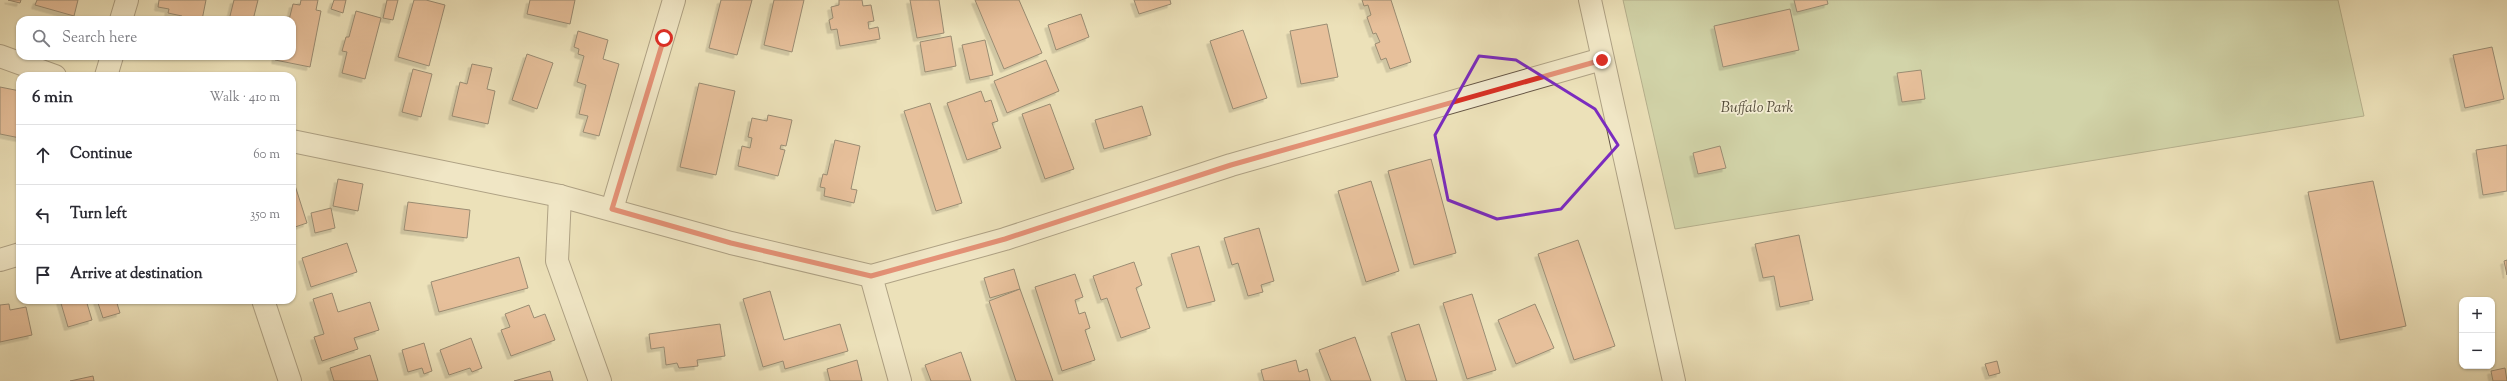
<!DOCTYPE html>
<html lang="en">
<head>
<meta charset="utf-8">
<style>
  body { margin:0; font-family:"Sorts Mill Goudy",serif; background:#f2f2f3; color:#2b2b33 }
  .controls { position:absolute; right:12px; bottom:12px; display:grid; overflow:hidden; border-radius:8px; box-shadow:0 1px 3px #0004 }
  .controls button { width:36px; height:36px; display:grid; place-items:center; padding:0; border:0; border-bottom:1px solid #e1e1e2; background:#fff; color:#2b2b33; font:20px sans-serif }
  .stop { position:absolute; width:12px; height:12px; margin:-9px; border:3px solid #d93025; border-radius:50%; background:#fff }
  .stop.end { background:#d93025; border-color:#fff; box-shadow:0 1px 4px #0008 }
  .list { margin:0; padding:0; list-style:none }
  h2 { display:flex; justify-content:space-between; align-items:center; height:52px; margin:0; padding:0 16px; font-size:17px }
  h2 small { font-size:13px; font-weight:400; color:#7c7c81 }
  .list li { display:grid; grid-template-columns:26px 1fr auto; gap:12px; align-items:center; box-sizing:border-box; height:60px; padding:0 16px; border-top:1px solid #e1e1e2 }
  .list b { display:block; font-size:15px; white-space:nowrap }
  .list em { font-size:13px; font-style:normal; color:#7c7c81 }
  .icon { flex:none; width:22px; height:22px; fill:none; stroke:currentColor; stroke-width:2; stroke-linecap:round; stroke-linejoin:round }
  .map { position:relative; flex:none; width:2507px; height:381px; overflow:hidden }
  .search { position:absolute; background:#fff; box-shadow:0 1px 3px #0004; left:16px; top:16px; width:280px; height:44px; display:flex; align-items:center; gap:10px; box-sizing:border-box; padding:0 14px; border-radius:12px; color:#7c7c81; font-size:15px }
  .panel { position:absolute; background:#fff; box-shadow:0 1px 3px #0004; left:16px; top:72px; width:280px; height:232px; border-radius:12px }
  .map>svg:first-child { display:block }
  .green { fill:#b2c494; stroke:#747458 }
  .building { fill:#df9777; stroke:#36251d; filter:url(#shadow) }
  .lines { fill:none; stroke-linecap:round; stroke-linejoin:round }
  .minor-casing { stroke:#645444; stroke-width:24 }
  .minor { stroke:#f3ecd2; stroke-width:22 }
  .route { stroke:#d93025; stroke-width:5 }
  .marked { fill:none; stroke:#7b2cbf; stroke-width:3; stroke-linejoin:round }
  .labels { text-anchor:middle; stroke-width:3.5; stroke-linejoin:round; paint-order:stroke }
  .park-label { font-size:15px; font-style:italic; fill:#554d3b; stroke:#f3ecd2 }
</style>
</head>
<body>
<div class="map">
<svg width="2507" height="381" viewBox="0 0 2507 381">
  <defs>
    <filter id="shadow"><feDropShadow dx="-3.5" dy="3.5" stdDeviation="0" flood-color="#0004"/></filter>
  </defs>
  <rect width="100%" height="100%" fill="#ece1b9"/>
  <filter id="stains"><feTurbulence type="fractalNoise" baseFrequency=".005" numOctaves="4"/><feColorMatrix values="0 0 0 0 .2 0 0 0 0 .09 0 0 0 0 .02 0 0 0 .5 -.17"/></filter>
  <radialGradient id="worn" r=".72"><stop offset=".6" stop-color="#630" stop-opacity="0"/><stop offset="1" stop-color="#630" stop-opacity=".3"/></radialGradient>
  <path class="green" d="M1623,0h715l26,116 -689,113z"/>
  <g class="building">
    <path d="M8,0h13l-1,3z"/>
    <path d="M37,0h41l-4,16 -39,-11z"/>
    <path d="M159,0h47l-4,20h-21l1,-4 -14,-3 1,-4 -11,-2z"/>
    <path d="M234,0h24l-5,20h-24z"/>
    <path d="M301,0h17l-2,10 5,1 -11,56 -35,-7 1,-4h16v-36h-3l4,-16 7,1z"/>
    <path d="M334,0h12l-3,13 -12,-4z"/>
    <path d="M387,0h11l-5,20 -10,-2z"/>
    <path d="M414,0h12l19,5 -16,61 -31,-9z"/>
    <path d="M530,0h45l-5,24 -43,-10z"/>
    <path d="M721,0h31l-15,55 -28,-7z"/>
    <path d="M774,0h30l-12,52 -28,-7z"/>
    <path d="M839,0h23l1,6 8,-1 3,16 -6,1 1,7 9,-2 2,12 -40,7 -3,-17 -6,1 -2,-10 4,-2 -2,-11 8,-2z"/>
    <path d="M910,0h29l5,33 -27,5z"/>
    <path d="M975,0h44l23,53 -38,16z"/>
    <path d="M1134,0h36l1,4 -32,10z"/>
    <path d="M1362,0h29l20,62 -21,7 -4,-11 -5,2 -6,-16 5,-2 -4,-9 -3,1 -6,-17 4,-2 -3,-10 -4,1z"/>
    <path d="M1794,0h33l1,4 -31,8z"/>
    <path d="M1790,9l9,41 -76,17 -9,-41z"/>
    <path d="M356,11l25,7 -16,61 -23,-6 5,-21 -5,-1 4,-14h3z"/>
    <path d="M1081,14l8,23 -33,13 -8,-25z"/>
    <path d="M1327,24l11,53 -37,7 -11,-53z"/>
    <path d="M1243,30l24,68 -34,11 -23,-68z"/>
    <path d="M578,31l30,9 -5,19 16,5 -20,72 -16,-4 5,-16 -9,-2 7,-29 -9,-3 7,-26 -6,-2 1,-5 -5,-2z"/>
    <path d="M951,36l5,30 -31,6 -5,-30z"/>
    <path d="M985,40l8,35 -23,5 -8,-35z"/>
    <path d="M2492,47l12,52 -39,9 -12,-53z"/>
    <path d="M527,54l26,9 -16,46 -25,-9z"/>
    <path d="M1046,60l13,31 -52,22 -13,-32z"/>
    <path d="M472,64l20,4 -5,21 8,2 -7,33 -36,-8 8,-34 7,2z"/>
    <path d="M413,69l19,5 -11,43 -19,-5z"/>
    <path d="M1921,70l4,29 -23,3 -5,-29z"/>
    <path d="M699,83l36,8 -19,84 -36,-8z"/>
    <path d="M0,87l20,4v47l-20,-4z"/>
    <path d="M981,91l4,11 6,-2 7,21 -6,2 9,25 -34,12 -20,-57z"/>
    <path d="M930,103l32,100 -26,8 -32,-100z"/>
    <path d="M1050,104l24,65 -29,10 -23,-65z"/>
    <path d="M1142,106l9,29 -47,14 -9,-29z"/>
    <path d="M768,115l24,5 -6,26 -5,-1 -1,4 5,1 -7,26 -40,-10 4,-20 8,2 2,-10 -4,-1 4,-19 15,3z"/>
    <path d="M835,140l25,6 -9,43 6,1 -3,13 -30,-7 1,-8 -5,-1 3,-13 4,1z"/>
    <path d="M2507,145v46l-24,4 -7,-45z"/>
    <path d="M1720,146l6,22 -28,6 -5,-21z"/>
    <path d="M1431,159l25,94 -42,12 -26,-94z"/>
    <path d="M292,176l15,47 -15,5z"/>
    <path d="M338,179l25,5 -5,27 -25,-5z"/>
    <path d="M1371,181l28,90 -33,11 -28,-91z"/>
    <path d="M2373,181l33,145 -66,14 -32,-148z"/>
    <path d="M408,202l62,8 -3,28 -63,-8z"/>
    <path d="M331,208l4,20 -20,5 -4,-20z"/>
    <path d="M1259,228l15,53 -13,4 2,7 -15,4 -10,-33 -6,2 -8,-27z"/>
    <path d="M1799,235l14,65 -33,7 -6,-31 -11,2 -8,-34z"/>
    <path d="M1578,240l37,106 -41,14 -36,-106z"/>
    <path d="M347,243l10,29 -46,15 -9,-29z"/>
    <path d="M1199,246l16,55 -28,7 -16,-54z"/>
    <path d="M519,257l9,31 -89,24 -8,-30z"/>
    <path d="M2507,260v15l-3,-14z"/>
    <path d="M1134,262l8,23 -6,3 14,40 -29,10 -14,-40 -6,2 -8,-24z"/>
    <path d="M1014,269l6,20 -30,9 -6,-20z"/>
    <path d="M1075,274l8,23 -8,3 4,14 6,-2 5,16 -5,2 10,30 -33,11 -27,-84z"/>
    <path d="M1020,289l33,92h-37l-27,-80z"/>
    <path d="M770,291l14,49 56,-16 8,27 -63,18 -2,-8 -20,6 -20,-68z"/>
    <path d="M332,293l6,19 32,-10 9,28 -25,8 4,11 -36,12 -8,-24 10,-3 -11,-35z"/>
    <path d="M1472,294l24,76 -29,9 -24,-76z"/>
    <path d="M60,300h26l6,20 -24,7z"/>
    <path d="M97,300h19l4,13 -17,5z"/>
    <path d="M9,304l1,6 16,-3 6,28 -32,7v-37z"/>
    <path d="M1535,304l19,44 -38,16 -18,-44z"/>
    <path d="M529,305l5,13 11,-4 10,26 -44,16 -10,-26 9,-3 -5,-13z"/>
    <path d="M720,324l5,32 -28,4 1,6 -19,2 -2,-5 -11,2 -2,-18 -13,2 -2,-15z"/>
    <path d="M1419,324l18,57h-31l-15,-48z"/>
    <path d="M1355,337l16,44h-40l-12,-31z"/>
    <path d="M471,338l11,30 -10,4 -2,-4 -21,7 -9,-25z"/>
    <path d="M424,343l8,28 -8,3 -2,-6 -14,4 -6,-22z"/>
    <path d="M961,352l10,29h-40l-6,-16z"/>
    <path d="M370,355l8,26h-44l-4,-13z"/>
    <path d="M857,360l5,21h-32l-3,-12z"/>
    <path d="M1296,360l3,12 8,-3 3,12h-46l-3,-11z"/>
    <path d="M1997,361l3,12 -11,3 -4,-12z"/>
    <path d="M2505,368l2,13h-14l-2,-10z"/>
    <path d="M550,371l3,10h-39z"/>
    <path d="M93,376l1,5h-24z"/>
  </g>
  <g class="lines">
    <defs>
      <g id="minor">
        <path d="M1590,0l84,381"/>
        <path d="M121,20l6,-20"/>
        <path d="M0,56l55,20"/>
        <path d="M106,76l6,-20"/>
        <path d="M292,141l268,55 171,47 140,33 134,-37 226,-74 371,-106"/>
        <path d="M560,196l-3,65 43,120"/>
        <path d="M612,209l62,-209"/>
        <path d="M0,260l20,-6"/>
        <path d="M871,276l29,105"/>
        <path d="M263,300l27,81"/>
      </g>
    </defs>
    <use href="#minor" class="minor-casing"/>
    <use href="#minor" class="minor"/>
  </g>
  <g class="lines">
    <path class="route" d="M664,38l-52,171 119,34 140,33 134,-37 226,-74 371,-105"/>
  </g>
  <path d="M0 0H2507V381H0ZM1479,56l37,4 79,49 23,36 -57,64 -64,10 -49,-19 -13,-65z" fill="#ece1b9" fill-opacity=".55" fill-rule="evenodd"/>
  <path class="marked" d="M1479,56l37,4 79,49 23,36 -57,64 -64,10 -49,-19 -13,-65z"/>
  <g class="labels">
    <g class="park-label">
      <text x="1757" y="112">Buffalo Park</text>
    </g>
  </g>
  <rect width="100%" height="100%" filter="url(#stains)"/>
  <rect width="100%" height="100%" fill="url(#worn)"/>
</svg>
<div class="controls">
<button>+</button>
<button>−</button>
</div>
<div class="stop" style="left:664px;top:38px"></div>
<div class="stop end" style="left:1602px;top:60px"></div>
<div class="search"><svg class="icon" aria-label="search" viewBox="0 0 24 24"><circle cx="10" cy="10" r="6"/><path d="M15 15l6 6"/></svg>Search here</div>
<section class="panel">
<h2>6 min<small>Walk · 410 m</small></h2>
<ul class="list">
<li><svg class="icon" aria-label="ahead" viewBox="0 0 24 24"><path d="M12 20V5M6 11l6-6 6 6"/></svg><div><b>Continue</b></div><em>60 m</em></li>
<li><svg class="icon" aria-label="left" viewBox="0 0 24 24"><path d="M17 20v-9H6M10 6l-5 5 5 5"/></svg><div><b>Turn left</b></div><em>350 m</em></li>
<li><svg class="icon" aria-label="arrive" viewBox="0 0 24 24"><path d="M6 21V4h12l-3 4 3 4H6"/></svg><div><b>Arrive at destination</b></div></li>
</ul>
</section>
</div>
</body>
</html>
